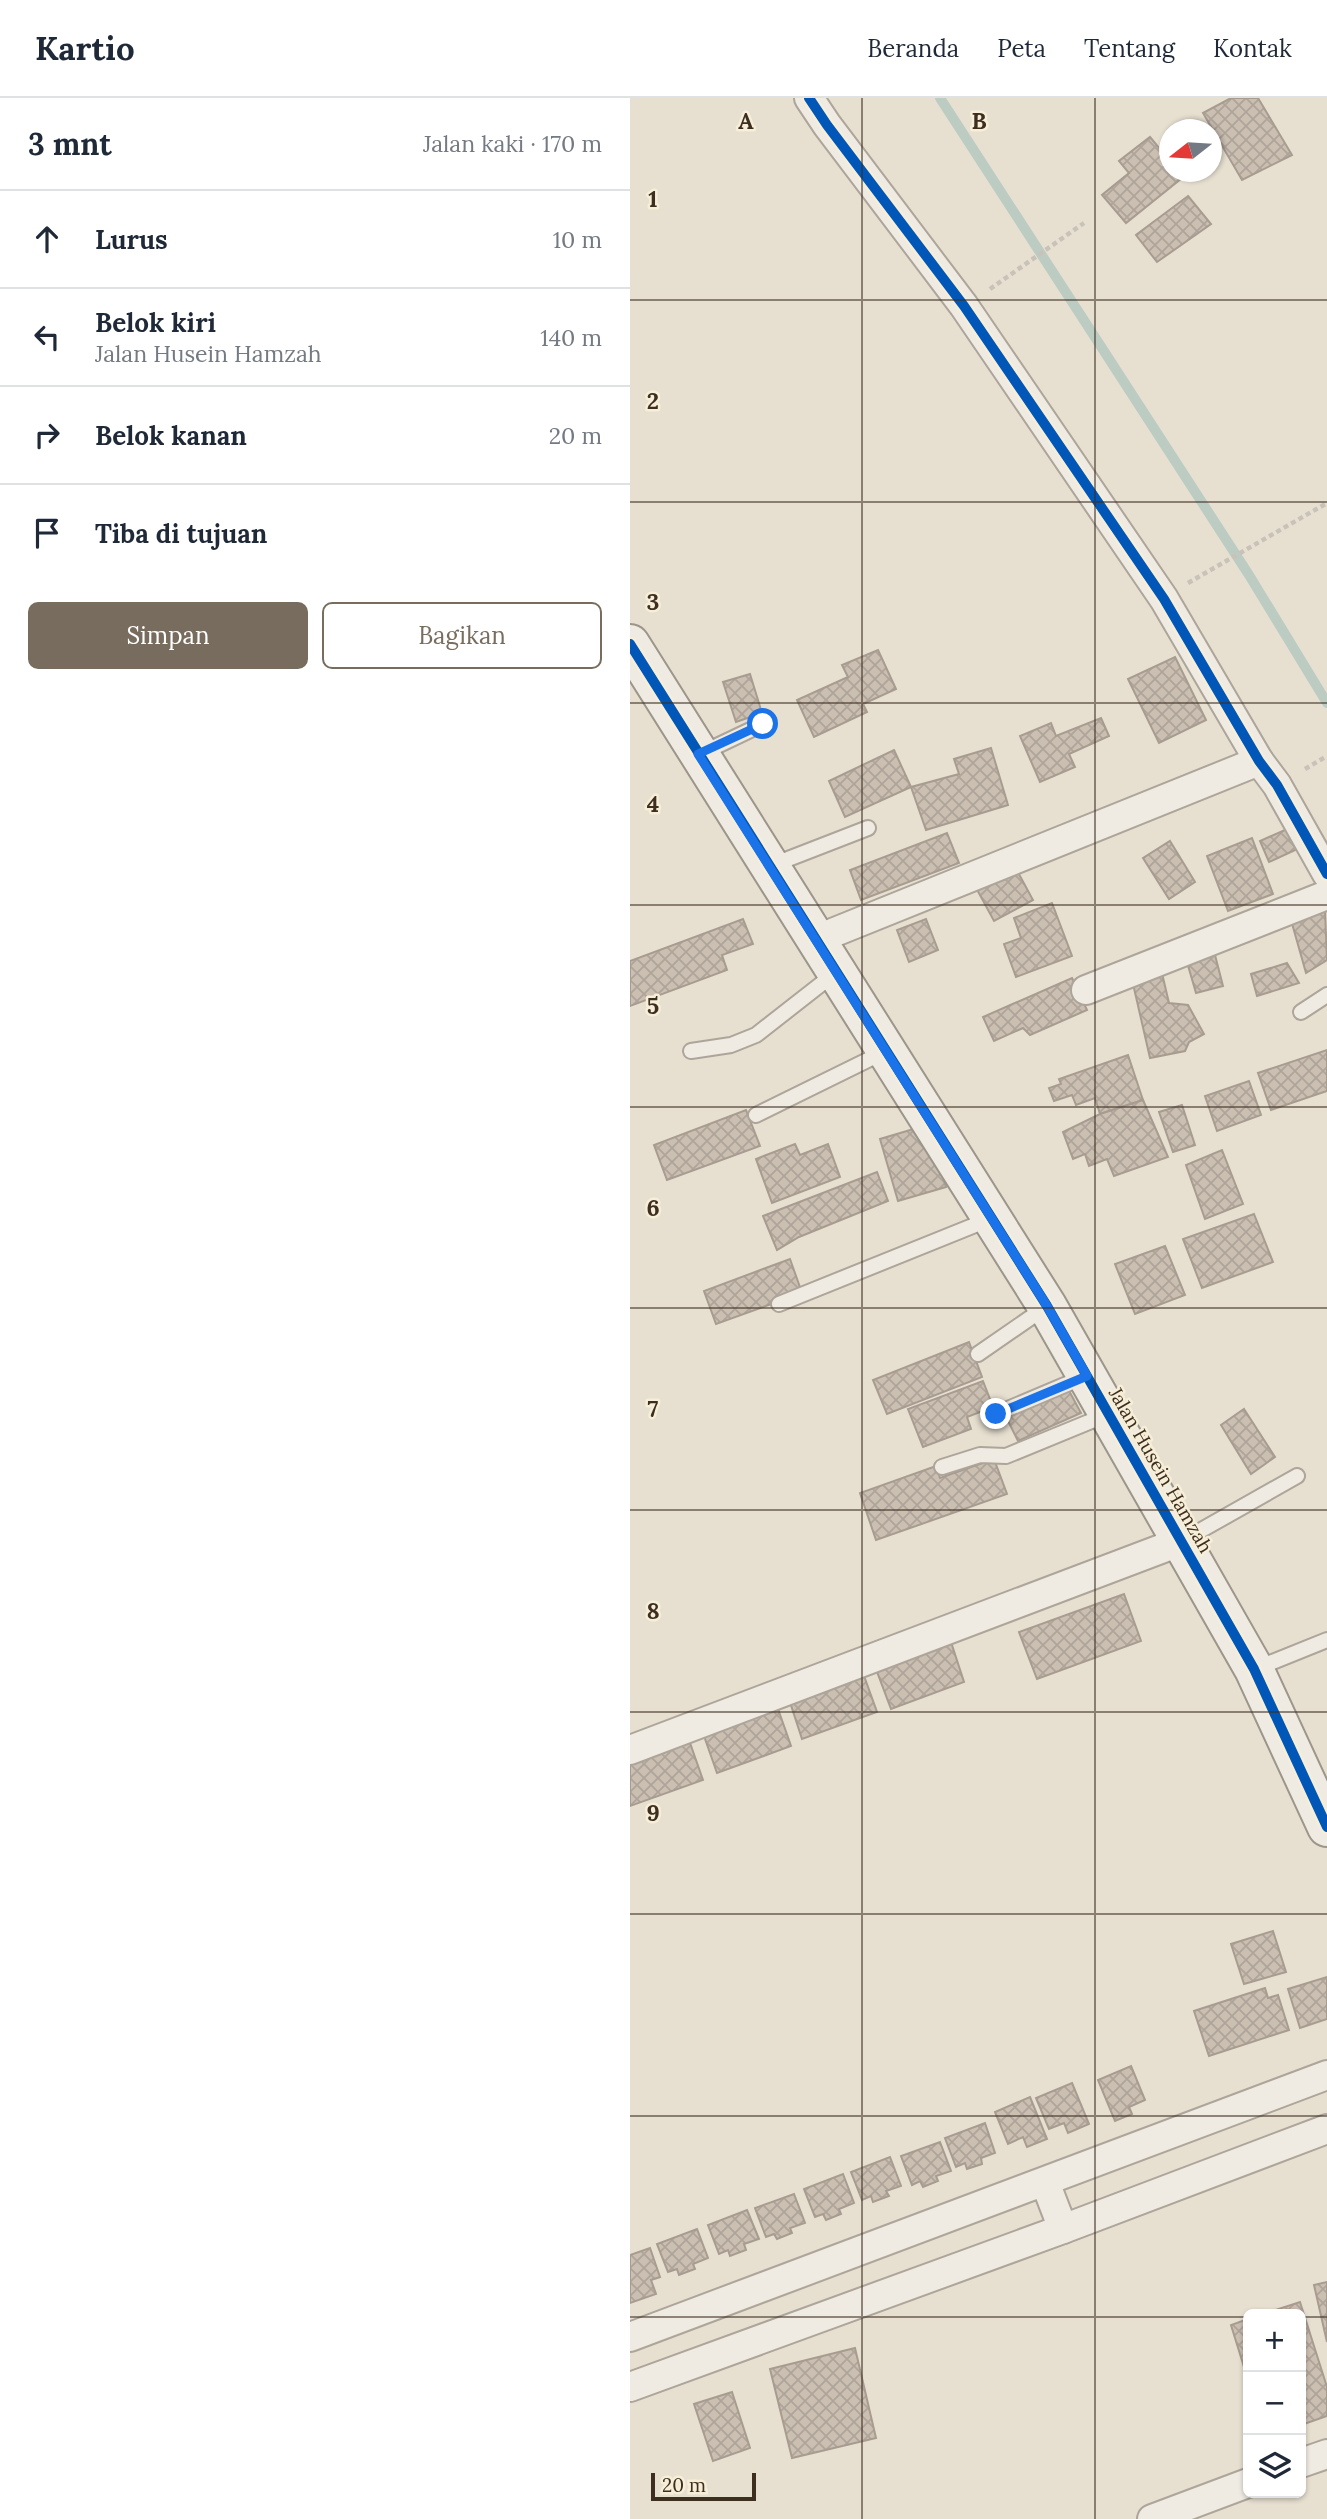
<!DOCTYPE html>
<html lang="id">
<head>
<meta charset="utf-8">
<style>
  body { margin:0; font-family:Lora,serif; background:#f6f6f7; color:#1f2937 }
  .controls { position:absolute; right:21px; bottom:21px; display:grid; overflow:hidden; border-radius:10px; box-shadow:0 2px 5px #0004 }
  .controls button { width:63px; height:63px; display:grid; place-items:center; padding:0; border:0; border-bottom:2px solid #e0e1e3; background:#fff; color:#1f2937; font:35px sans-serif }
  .compass { position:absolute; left:529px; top:21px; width:63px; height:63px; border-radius:50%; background:#fff; box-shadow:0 2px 5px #0004; rotate:253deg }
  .scale { position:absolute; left:21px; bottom:18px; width:105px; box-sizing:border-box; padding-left:7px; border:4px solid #3d2e20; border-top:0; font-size:19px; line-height:24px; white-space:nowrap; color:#3d2e20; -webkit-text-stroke:5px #f7eed8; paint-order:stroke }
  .stop { position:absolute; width:21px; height:21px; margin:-16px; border:5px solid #1a73e8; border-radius:50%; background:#fff }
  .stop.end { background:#1a73e8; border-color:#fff; box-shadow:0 2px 7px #0008 }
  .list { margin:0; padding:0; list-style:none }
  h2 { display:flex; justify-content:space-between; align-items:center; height:91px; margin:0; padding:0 28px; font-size:30px }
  h2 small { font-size:23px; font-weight:400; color:#747a83 }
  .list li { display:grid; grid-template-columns:46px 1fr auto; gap:21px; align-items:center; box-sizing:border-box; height:98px; padding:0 28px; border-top:2px solid #e0e1e3 }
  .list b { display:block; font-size:26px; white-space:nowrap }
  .list p { margin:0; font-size:23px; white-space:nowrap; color:#747a83 }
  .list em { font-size:23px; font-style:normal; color:#747a83 }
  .actions { display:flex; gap:14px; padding:21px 28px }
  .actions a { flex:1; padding:16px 0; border:2px solid #786c5e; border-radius:10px; text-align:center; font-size:24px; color:#786c5e }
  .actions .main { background:#786c5e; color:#fff }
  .icon { flex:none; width:38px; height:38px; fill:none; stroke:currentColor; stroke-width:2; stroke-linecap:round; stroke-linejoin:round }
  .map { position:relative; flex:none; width:697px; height:2421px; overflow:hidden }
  header { display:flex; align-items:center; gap:42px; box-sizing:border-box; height:98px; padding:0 35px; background:#fff; border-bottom:2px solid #e0e1e3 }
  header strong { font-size:33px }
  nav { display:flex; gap:38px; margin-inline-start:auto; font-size:24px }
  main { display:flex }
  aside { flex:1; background:#fff }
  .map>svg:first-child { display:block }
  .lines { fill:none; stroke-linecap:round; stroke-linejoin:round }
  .stream { stroke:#bcccc2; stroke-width:10 }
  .building { fill:url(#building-cross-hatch); stroke:#a89c90; stroke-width:2 }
  .lane-casing { stroke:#ada599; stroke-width:18 }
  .street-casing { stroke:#ada599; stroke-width:32 }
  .secondary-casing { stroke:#9c958a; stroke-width:42 }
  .path { stroke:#c8c2b9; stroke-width:4.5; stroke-dasharray:5 3.5; stroke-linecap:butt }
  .lane { stroke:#efebe3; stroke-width:14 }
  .street { stroke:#efebe3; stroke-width:28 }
  .secondary { stroke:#efebe3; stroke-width:38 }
  .cycleway-casing { stroke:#f7eed8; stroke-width:15 }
  .cycleway { stroke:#0057b8; stroke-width:10 }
  .route { stroke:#1a73e8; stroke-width:9 }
  .grid { fill:none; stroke:#3d2e20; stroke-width:2; stroke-opacity:0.55 }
  .labels { text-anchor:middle; stroke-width:5; stroke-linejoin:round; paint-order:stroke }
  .street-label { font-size:19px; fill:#3d2e20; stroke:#f7eed8 }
  .grid-label { font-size:23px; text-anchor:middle; font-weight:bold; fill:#3d2e20; stroke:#f7eed8; stroke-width:5; stroke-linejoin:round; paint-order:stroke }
</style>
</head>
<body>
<header>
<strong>Kartio</strong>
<nav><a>Beranda</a><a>Peta</a><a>Tentang</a><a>Kontak</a></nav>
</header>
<main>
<aside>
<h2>3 mnt<small>Jalan kaki · 170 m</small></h2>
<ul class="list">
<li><svg class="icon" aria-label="ahead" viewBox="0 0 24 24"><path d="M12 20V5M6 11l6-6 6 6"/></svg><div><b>Lurus</b></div><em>10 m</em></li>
<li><svg class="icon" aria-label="left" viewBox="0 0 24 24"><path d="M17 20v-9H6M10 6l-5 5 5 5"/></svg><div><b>Belok kiri</b><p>Jalan Husein Hamzah</p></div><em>140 m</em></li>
<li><svg class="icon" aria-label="right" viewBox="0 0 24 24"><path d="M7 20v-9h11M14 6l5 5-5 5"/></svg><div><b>Belok kanan</b></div><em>20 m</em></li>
<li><svg class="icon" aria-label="arrive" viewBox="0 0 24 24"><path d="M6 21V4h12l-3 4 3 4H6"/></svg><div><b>Tiba di tujuan</b></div></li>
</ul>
<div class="actions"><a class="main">Simpan</a><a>Bagikan</a></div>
</aside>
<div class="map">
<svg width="697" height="2421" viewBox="0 0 697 2421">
  <defs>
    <pattern id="building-cross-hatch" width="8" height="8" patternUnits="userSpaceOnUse" patternTransform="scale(1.75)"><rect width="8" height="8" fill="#cbbfb2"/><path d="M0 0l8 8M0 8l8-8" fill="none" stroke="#afa499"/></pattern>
  </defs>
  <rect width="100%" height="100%" fill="#e7e0d1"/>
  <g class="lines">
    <path class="stream" d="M310,0l309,477 78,128"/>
  </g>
  <g class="building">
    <path d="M601,0h27l34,57 -50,25 -39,-67z"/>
    <path d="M520,39l20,24v11h7l5,6 -56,45 -24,-28 27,-22 -10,-12z"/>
    <path d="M558,98l23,28 -54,38 -21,-27z"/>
    <path d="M248,552l18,39 -33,15 4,8 -53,25 -17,-37 51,-23 -6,-12z"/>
    <path d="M545,559l31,63 -47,23 -31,-64z"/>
    <path d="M120,576l12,39 -26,9 -13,-40z"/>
    <path d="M471,620l8,18 -40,18 6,13 -35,15 -20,-46 31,-13 5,13z"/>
    <path d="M361,650l17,57 -82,25 -15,-43 48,-13 -5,-15z"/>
    <path d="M264,652l17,37 -66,30 -16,-36z"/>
    <path d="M666,727l8,21 -35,16 -9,-21z"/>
    <path d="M317,735l12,30 -98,37 -11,-30z"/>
    <path d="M622,740l21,56 -45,17 -21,-55z"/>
    <path d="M540,743l25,41 -26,17 -26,-41z"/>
    <path d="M384,767l19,35 -39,21 -19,-35z"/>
    <path d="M422,805l20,53 -56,21 -12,-33 17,-6 -7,-20z"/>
    <path d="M695,812l2,50 -21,13 -15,-53z"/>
    <path d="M113,821l10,25 -31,11 5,15 -97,36v-45z"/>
    <path d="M296,821l12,31 -29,12 -12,-32z"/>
    <path d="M585,857l8,31 -27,7 -9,-31z"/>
    <path d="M657,865l12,20 -42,13 -6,-22z"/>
    <path d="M531,871l8,34 19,2 16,29 -15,8 -4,9 -35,7 -19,-83z"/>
    <path d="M442,880l15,32 -57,25 -7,-7 -29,13 -11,-24z"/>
    <path d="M697,952v41l-56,19 -13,-37z"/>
    <path d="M498,957l15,45 -43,14 -5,-16 -19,7 -4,-10 -18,6 -5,-13 12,-4 -2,-5z"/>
    <path d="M619,983l12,34 -44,16 -12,-35z"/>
    <path d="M513,1002l25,57 -54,19 -7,-17 -18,7 -4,-12 -12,5 -10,-27 37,-18z"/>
    <path d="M552,1007l13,40 -22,7 -14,-40z"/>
    <path d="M116,1012l14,36 -93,34 -13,-35z"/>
    <path d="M297,1027l19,62 -48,14 -18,-62z"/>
    <path d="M165,1046l5,11 28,-11 12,33 -68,26 -16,-44z"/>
    <path d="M592,1052l21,54 -38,15 -19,-54z"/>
    <path d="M247,1074l11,29 -89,36 -22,13 -14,-34z"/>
    <path d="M624,1116l19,48 -71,26 -19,-49z"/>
    <path d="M535,1148l20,49 -50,19 -20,-50z"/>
    <path d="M160,1161l12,34 -86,31 -12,-33z"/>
    <path d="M339,1244l13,35 -95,37 -14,-34z"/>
    <path d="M353,1283l10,26 -26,10 4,12 -48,18 -15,-38z"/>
    <path d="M437,1289l14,26 -63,28 -13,-26z"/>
    <path d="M614,1311l31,48 -24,17 -30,-49z"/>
    <path d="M364,1361l13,35 -131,46 -16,-47 76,-27 4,12z"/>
    <path d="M494,1496l17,47 -104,38 -18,-47z"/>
    <path d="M321,1544l13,40 -73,27 -15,-40z"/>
    <path d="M233,1575l14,39 -75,27 -13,-40z"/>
    <path d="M147,1608l14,40 -74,27 -14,-40z"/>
    <path d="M59,1642l14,40 -73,26v-45z"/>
    <path d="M643,1833l13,41 -42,12 -13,-40z"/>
    <path d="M697,1879v42l-27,9 -12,-39z"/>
    <path d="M635,1890l3,10 10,-3 11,35 -80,26 -15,-45z"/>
    <path d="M501,1968l14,34 -16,7 3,7 -17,7 -17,-41z"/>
    <path d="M442,1985l17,41 -21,9 -4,-10 -15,6 -13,-31z"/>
    <path d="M400,1999l17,42 -20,8 -4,-10 -15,7 -13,-32z"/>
    <path d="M355,2025l10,30 -14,5 1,6 -15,5 -2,-6 -9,4 -11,-29z"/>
    <path d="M310,2044l11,29 -15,5 2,5 -15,6 -3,-6 -8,4 -11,-29z"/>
    <path d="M260,2059l11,29 -15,5 3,5 -16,6 -2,-6 -9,4 -11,-28z"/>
    <path d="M213,2076l11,29 -15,6 2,5 -15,6 -3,-6 -8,3 -11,-28z"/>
    <path d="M164,2096l11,29 -15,5 2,5 -15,6 -3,-5 -8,3 -11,-29z"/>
    <path d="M117,2112l12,29 -15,5 2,6 -16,6 -2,-6 -9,4 -11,-29z"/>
    <path d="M67,2131l11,29 -15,6 2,5 -16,6 -2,-6 -9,3 -11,-28z"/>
    <path d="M20,2150l10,29 -9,3 5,14 -26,9v-48z"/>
    <path d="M697,2184v60l-13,-57z"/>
    <path d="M670,2204l27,85v29l-26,9v-111h-38z"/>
    <path d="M618,2221v61l-17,-55z"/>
    <path d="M225,2250l21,90 -84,20 -22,-89z"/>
    <path d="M102,2294l18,56 -37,13 -19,-57z"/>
  </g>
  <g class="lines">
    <defs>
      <g id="lane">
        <path d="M70,656l63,-30"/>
        <path d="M140,768l98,-38"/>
        <path d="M671,914l26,-17"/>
        <path d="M61,953l40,-6 25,-10 78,-61"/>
        <path d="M126,1017l128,-63"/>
        <path d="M149,1206l211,-85"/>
        <path d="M348,1256l68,-47"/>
        <path d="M366,1316l90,-38"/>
        <path d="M312,1369l38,-12 26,1 100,-41"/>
        <path d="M552,1443l115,-65"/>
        <path d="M625,1571l72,-29"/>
      </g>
      <g id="street">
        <path d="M179,0l18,27 137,181 200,293 95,162 18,24 50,89"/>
        <path d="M185,842l444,-179"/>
        <path d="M456,892l241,-95"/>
        <path d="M0,1652l552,-209"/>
        <path d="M415,2084l18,47"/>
        <path d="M0,2239l697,-262"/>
        <path d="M0,2289l433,-158 264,-100"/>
        <path d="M671,2365l26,-9"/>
        <path d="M522,2421l96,-36"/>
      </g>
      <path id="secondary" d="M0,546l417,662 207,363 73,158"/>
    </defs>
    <use href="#lane" class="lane-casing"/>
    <use href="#street" class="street-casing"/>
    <use href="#secondary" class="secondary-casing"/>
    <g class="path">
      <path d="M360,191l94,-66"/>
      <path d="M558,485l139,-80"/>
      <path d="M675,671l22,-13"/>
    </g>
    <use href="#lane" class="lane"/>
    <use href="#street" class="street"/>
    <use href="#secondary" class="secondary"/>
    <defs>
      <g id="cycleway">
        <path d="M179,0l18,27 137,181 200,293 95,162 18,24 50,89"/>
        <path d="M0,546l417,662 207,363 73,158"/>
      </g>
    </defs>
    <use href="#cycleway" class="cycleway-casing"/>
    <use href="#cycleway" class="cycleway"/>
  </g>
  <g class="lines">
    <path class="route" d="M133,626l-65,30 349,552 40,70 -91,38"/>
  </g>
  <path class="grid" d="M232,0v2421M465,0v2421M0,202h697M0,404h697M0,605h697M0,807h697M0,1009h697M0,1210h697M0,1412h697M0,1614h697M0,1816h697M0,2018h697M0,2219h618M671,2219h26"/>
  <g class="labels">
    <g class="street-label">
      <text transform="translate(531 1372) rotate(60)" y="7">Jalan Husein Hamzah</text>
    </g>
  </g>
  <g class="grid-label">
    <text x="116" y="31">A</text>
    <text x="349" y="31">B</text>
    <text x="23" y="109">1</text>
    <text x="23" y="311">2</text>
    <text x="23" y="512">3</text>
    <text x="23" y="714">4</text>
    <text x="23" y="916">5</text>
    <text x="23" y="1118">6</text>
    <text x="23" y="1319">7</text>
    <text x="23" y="1521">8</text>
    <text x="23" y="1723">9</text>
  </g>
</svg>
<div class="controls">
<button>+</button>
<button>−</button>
<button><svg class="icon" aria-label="layers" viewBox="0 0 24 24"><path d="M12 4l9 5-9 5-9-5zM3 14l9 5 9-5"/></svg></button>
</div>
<svg class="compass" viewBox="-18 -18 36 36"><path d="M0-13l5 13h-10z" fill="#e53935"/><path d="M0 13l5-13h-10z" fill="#747a83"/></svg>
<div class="scale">20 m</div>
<div class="stop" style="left:133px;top:626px"></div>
<div class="stop end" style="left:366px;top:1316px"></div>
</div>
</main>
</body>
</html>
